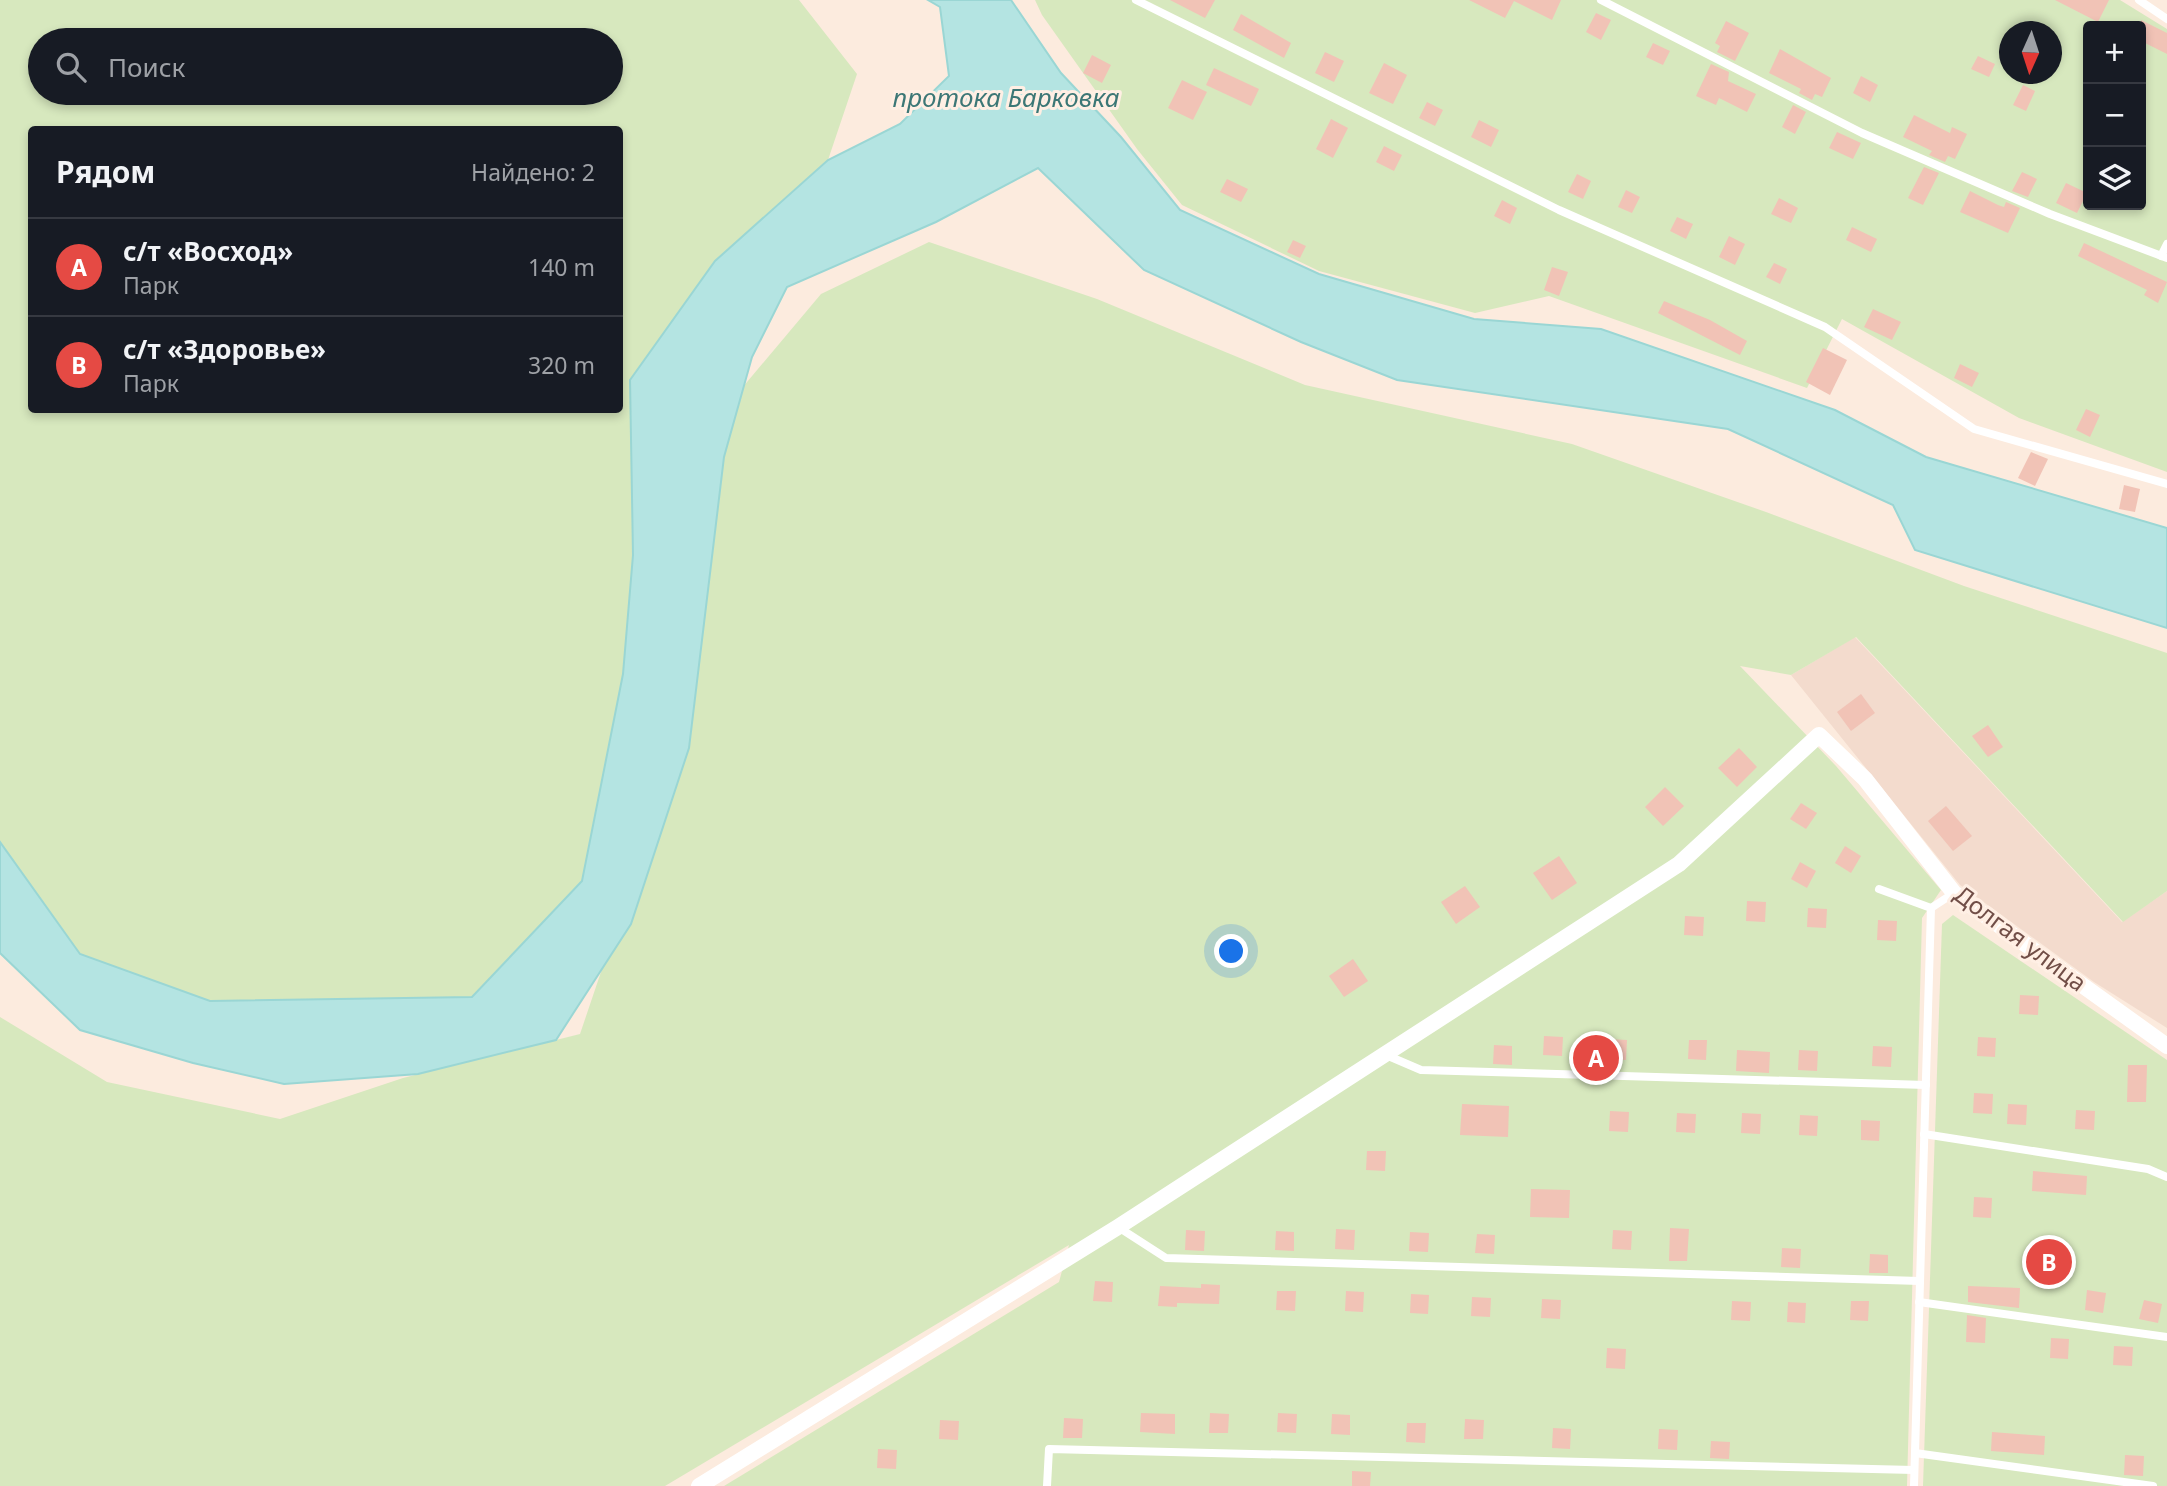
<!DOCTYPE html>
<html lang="ru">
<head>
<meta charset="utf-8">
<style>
  body { margin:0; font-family:"Noto Sans",sans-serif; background:#242831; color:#f1f3f6 }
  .controls { position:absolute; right:21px; top:21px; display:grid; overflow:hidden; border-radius:7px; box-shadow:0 4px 10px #0003 }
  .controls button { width:63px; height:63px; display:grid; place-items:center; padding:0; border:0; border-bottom:2px solid #363941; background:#171b24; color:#f1f3f6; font:35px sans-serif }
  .compass { position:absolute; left:1999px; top:21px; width:63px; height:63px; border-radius:50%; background:#171b24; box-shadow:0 4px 10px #0003; rotate:183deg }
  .you { position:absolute; left:1232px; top:952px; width:24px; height:24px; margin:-18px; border:5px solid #fff; border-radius:50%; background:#1a73e8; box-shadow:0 0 0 10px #1a73e833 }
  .badge { display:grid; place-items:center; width:46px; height:46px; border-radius:50%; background:#e54a44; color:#fff; font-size:23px; font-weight:700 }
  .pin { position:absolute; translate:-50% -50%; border:4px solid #fff; box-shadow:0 2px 7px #0006 }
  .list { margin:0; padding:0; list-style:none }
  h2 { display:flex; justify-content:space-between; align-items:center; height:91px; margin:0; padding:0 28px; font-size:30px }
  h2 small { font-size:23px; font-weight:400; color:#9ea1a6 }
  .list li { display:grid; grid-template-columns:46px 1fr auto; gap:21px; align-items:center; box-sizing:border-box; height:98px; padding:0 28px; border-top:2px solid #363941 }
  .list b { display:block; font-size:26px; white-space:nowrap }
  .list p { margin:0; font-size:23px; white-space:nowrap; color:#9ea1a6 }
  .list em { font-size:23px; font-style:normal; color:#9ea1a6 }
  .icon { flex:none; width:38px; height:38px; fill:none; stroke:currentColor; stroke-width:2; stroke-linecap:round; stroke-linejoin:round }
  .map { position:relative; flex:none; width:2167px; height:1486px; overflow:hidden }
  .search { position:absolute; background:#171b24; box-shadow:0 4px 10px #0003; left:28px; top:28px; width:595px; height:77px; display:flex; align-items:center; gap:18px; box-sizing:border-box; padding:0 24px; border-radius:38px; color:#9ea1a6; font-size:26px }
  .panel { position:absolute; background:#171b24; box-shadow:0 4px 10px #0003; left:28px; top:126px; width:595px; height:287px; border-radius:7px }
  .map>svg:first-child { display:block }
  .residential { fill:#f3dbcd }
  .green { fill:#d7e8be; fill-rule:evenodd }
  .water { fill:#b4e4e2; stroke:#9ad6d4; stroke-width:2 }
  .building { fill:#f1c3b6 }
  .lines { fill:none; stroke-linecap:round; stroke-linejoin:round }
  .service { stroke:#fff; stroke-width:8 }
  .minor { stroke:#fff; stroke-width:16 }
  .labels { text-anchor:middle; stroke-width:6; stroke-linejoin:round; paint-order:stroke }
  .street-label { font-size:24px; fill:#714e47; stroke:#ffefe4 }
  .water-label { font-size:26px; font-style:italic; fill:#3c7776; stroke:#ffefe4 }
</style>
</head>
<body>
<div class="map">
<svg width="2167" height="1486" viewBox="0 0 2167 1486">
  <rect width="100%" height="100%" fill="#fcebde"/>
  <path class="residential" d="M1855,637l267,285 45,-31v137l-73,-46 -134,-97 -169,-210z"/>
  <g class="green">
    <path d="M0,0h799l58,74 -29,86 -113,101 -81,283 -11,130 -41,207 -110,116 -262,4 -130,-47 -80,-112zM40,40h571v53h-571zM32,130h588v280h-588z"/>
    <path d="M1035,0h1085l47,29v443l-148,-54 -177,-99 -35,69 -258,-92 -74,17 -156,-42 -137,-66 -45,-56 -95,-134zM2088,26h53v179h-53zM2010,32h42v42h-42z"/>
    <path d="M929,242l168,57 208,86 267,59 194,68 198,74 203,67v238l-44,31 -267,-285 -65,38 -51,-9 96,100 105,124 -19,28 -15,568h-1183l335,-204 10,-37 -404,241h-665v-469l107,65 173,37 123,-41 177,-44 64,-189 77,-432 100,-119z"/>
    <path d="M1953,915l214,145v426h-244l19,-562z"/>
  </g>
  <path class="water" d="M928,0h83l50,73 60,64 59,73 139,64 155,45 127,10 234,81 91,47 241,71v100l-252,-78 -22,-45 -165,-76 -331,-49 -96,-38 -157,-72 -106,-102 -102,54 -149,65 -35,70 -28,100 -35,291 -58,176 -75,116 -138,34 -134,10 -91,-21 -113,-33 -80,-77v-111l80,112 130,47 262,-4 110,-116 41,-207 10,-119 -3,-175 85,-119 113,-101 72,-36 49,-48 -9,-69z"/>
  <g class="building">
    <path d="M1170,0h45l-10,18z"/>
    <path d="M1469,0h92l-9,20 -38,-19 -9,17z"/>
    <path d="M2055,0h54l-11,22z"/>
    <path d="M1596,13l15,7 -10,20 -15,-8z"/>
    <path d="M1241,14l50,29 -7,15 -51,-28z"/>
    <path d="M2141,20l26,13v21l-26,-13z"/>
    <path d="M1726,21l23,12 -14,28 -18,-9 3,-6 -5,-3z"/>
    <path d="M1653,43l17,8 -7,14 -17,-8z"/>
    <path d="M1780,49l51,29 -9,19 -7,-3 -3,6 -13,-7 2,-4 -32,-16z"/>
    <path d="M1325,52l19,9 -10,21 -19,-9z"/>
    <path d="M1092,55l19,10 -9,18 -19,-10z"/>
    <path d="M1978,56l17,8 -6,13 -18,-8z"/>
    <path d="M1384,63l23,12 -14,29 -24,-11z"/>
    <path d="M1711,64l18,8 -1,9 28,13 -9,18 -28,-14 -3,7 -20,-9z"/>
    <path d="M1214,68l45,21 -8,17 -45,-21z"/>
    <path d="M1861,76l17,9 -8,17 -17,-9z"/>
    <path d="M1182,80l25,12 -14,28 -25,-12z"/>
    <path d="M2023,85l12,6 -9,20 -13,-6z"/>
    <path d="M1427,102l16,8 -8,16 -16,-8z"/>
    <path d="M1793,105l13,7 -11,22 -13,-7z"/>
    <path d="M1914,115l36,18 2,-6 15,7 -12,25 -7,-3 -3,6 -16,-7 3,-4 -29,-14z"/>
    <path d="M1331,119l17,9 -15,30 -17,-9z"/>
    <path d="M1479,120l20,10 -8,17 -20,-10z"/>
    <path d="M1837,132l24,11 -8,16 -24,-11z"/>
    <path d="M1384,146l18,9 -8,16 -18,-9z"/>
    <path d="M1924,167l15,6 -16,32 -15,-7z"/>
    <path d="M2022,172l15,7 -9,18 -16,-6z"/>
    <path d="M1577,174l14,7 -8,18 -15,-7z"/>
    <path d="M1227,179l21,10 -7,13 -21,-10z"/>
    <path d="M2066,183l21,10 -10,20 -21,-10z"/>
    <path d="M1626,190l14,7 -8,16 -14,-6z"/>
    <path d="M1970,191l28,14 6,2 2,-5 14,6 -12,25 -48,-21z"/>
    <path d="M1779,198l19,10 -7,15 -20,-9z"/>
    <path d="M1502,200l15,8 -7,16 -16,-8z"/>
    <path d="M1677,217l16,7 -7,15 -16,-8z"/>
    <path d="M1852,227l25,12 -6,13 -25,-12z"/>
    <path d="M1729,236l16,8 -10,21 -16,-8z"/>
    <path d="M1293,240l13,6 -6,12 -13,-6z"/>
    <path d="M2084,243l83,39 -9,21 -14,-8 3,-5 -69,-34z"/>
    <path d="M1774,263l13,6 -7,15 -14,-7z"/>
    <path d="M1552,267l16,5 -9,24 -15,-6z"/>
    <path d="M1664,301l46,19 37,21 -7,14 -82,-42z"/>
    <path d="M1873,309l28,13 -9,18 -28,-13z"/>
    <path d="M1823,348l24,12 -17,35 -24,-13z"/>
    <path d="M1960,364l19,9 -7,14 -18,-9z"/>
    <path d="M2086,409l14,6 -10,22 -14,-7z"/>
    <path d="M2031,452l17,7 -13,27 -17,-8z"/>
    <path d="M2124,485l16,4 -5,23 -16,-3z"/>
    <path d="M1861,694l14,19 -24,18 -14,-19z"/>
    <path d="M1988,725l15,22 -15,10 -16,-21z"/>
    <path d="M1739,748l18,19 -20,20 -19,-19z"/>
    <path d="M1665,787l19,19 -21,20 -18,-19z"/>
    <path d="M1801,803l16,10 -11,16 -16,-10z"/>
    <path d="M1946,806l26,30 -19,15 -25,-30z"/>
    <path d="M1845,846l16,10 -10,17 -16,-10z"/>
    <path d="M1559,856l18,27 -25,17 -19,-27z"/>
    <path d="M1800,862l16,9 -9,17 -16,-9z"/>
    <path d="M1465,886l15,21 -24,17 -15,-22z"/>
    <path d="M1747,901l19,1 -1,20 -19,-1z"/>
    <path d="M1808,908l19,1 -1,19 -19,-1z"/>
    <path d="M1685,916l19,1 -1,19 -19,-1z"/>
    <path d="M1878,920l19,1 -1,20 -19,-1z"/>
    <path d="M1353,959l15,22 -24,16 -15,-21z"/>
    <path d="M2020,995l19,1 -1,19 -19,-1z"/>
    <path d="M1544,1036l19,1 -1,19 -19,-1z"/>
    <path d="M1978,1037l18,1 -1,19 -18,-1z"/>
    <path d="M1608,1039l19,1 -1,20 -19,-1z"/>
    <path d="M1689,1040h18l-1,20 -18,-1z"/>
    <path d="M1494,1045l18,1v19l-19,-1z"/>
    <path d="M1873,1046l19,1 -1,20 -19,-1z"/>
    <path d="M1737,1050l33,2 -1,21 -33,-2z"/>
    <path d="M1799,1050l19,1 -1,20 -19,-1z"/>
    <path d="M2128,1065h19l-1,37h-19z"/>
    <path d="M1974,1093l19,1 -1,20 -19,-1z"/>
    <path d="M1462,1104l47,2 -1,31 -48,-2z"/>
    <path d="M2008,1104l19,1 -1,20 -19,-1z"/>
    <path d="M2076,1110l19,1 -1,19 -19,-1z"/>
    <path d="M1610,1111l19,1 -1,20 -19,-1z"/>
    <path d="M1677,1113l19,1 -1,19 -19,-1z"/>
    <path d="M1742,1113l19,1 -1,20 -19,-1z"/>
    <path d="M1800,1115l18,1 -1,20 -18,-1z"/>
    <path d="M1861,1120l19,1 -1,20 -18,-1z"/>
    <path d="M1367,1151h19l-1,20 -19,-1z"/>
    <path d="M2033,1171l54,5 -1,19 -54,-4z"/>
    <path d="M1531,1189l39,1 -1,28 -39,-1z"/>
    <path d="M1974,1197l18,1 -1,20 -18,-1z"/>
    <path d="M1670,1228l19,1 -2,32h-18z"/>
    <path d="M1336,1229l19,1 -1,20 -19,-1z"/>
    <path d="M1186,1230l19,1 -1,20 -19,-1z"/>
    <path d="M1613,1230l19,1 -1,19 -19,-1z"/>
    <path d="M1276,1231l18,1v19l-19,-1z"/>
    <path d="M1410,1232l19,1 -1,19 -19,-1z"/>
    <path d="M1477,1234l18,1 -1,19 -19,-1z"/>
    <path d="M1782,1248l19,1 -1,19 -19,-1z"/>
    <path d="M1870,1254l18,1v18h-19z"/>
    <path d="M1095,1281l18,1 -1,20 -19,-1z"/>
    <path d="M1201,1284l19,1 -1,19 -42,-1v4l-19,-1 2,-20 41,2z"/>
    <path d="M1968,1286l52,2 -1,20 -51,-6z"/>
    <path d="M2087,1290l19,3 -3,20 -18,-3z"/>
    <path d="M1277,1291h19l-1,20 -19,-1z"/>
    <path d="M1346,1291l18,1 -1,20 -18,-1z"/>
    <path d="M1411,1294l18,1 -1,19 -18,-1z"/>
    <path d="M1472,1297l19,1 -1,19 -19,-1z"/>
    <path d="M1542,1299l19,1 -1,19 -19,-1z"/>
    <path d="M2144,1300l18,4 -4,19 -19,-4z"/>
    <path d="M1732,1301l19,1 -1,19 -19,-1z"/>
    <path d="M1851,1301h18l-1,20 -18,-1z"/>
    <path d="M1788,1302l18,1 -1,20 -18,-1z"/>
    <path d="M1967,1315l19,3 -1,25 -19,-1z"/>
    <path d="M2051,1338l18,1 -1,20 -18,-1z"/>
    <path d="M2114,1346l19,1 -1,19 -19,-1z"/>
    <path d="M1607,1348l19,1 -1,20 -19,-1z"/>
    <path d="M1141,1413l34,1v20l-35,-2z"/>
    <path d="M1210,1413l19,1 -1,19h-19z"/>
    <path d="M1278,1413l19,1 -1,19 -19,-1z"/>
    <path d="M1332,1414l18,1v20l-19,-1z"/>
    <path d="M1064,1418l19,1 -1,19h-19z"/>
    <path d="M1465,1419l19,1 -1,19h-19z"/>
    <path d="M940,1420l19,1 -1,19 -19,-1z"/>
    <path d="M1407,1423h19l-1,20 -19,-1z"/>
    <path d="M1553,1428l18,1 -1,20 -18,-1z"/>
    <path d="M1659,1429l19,1 -1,20 -19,-1z"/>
    <path d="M1992,1432l53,4 -1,19 -53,-4z"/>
    <path d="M1711,1441l19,1 -1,17 -19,-1z"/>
    <path d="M878,1449l19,1 -1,19 -19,-1z"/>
    <path d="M2125,1455l19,1 -1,20 -19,-1z"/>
    <path d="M1352,1471l19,1 -1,14h-18z"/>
  </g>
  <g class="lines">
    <g class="service">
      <path d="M1136,0l423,210 266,117 149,102 193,55"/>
      <path d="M1601,0l261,133 188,81 117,44"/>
      <path d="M2139,0l28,19"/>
      <path d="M2161,256l6,-12"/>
      <path d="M1879,889l52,19"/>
      <path d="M1386,1055l35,15 505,15"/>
      <path d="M1924,1134l224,35 19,8"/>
      <path d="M1118,1227l48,31 754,23"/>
      <path d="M1919,1302l248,35"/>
      <path d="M1915,1453l238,33"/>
      <path d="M1047,1486l2,-37 865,21"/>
      <path d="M1914,1486l17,-578 23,-15"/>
    </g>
    <path class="minor" d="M699,1486l419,-259 561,-363 140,-129 46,44 89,114 213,153"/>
  </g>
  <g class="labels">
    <g class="street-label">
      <text transform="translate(2020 939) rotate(37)" y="8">Долгая улица</text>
    </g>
    <g class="water-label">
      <text x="1006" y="107">протока Барковка</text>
    </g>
  </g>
</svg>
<div class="controls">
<button>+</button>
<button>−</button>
<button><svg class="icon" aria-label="layers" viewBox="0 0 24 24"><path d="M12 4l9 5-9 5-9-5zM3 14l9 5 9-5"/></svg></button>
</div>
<svg class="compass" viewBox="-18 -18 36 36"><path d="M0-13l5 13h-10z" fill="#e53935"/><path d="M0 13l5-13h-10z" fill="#9ea1a6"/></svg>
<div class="you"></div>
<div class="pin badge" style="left:1596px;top:1058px">A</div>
<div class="pin badge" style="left:2049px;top:1262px">B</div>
<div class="search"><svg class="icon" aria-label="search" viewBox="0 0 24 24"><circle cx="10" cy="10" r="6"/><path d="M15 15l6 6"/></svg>Поиск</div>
<section class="panel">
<h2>Рядом<small>Найдено: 2</small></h2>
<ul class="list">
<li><span class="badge">A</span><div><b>с/т «Восход»</b><p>Парк</p></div><em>140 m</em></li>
<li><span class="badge">B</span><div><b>с/т «Здоровье»</b><p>Парк</p></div><em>320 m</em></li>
</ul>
</section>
</div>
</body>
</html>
